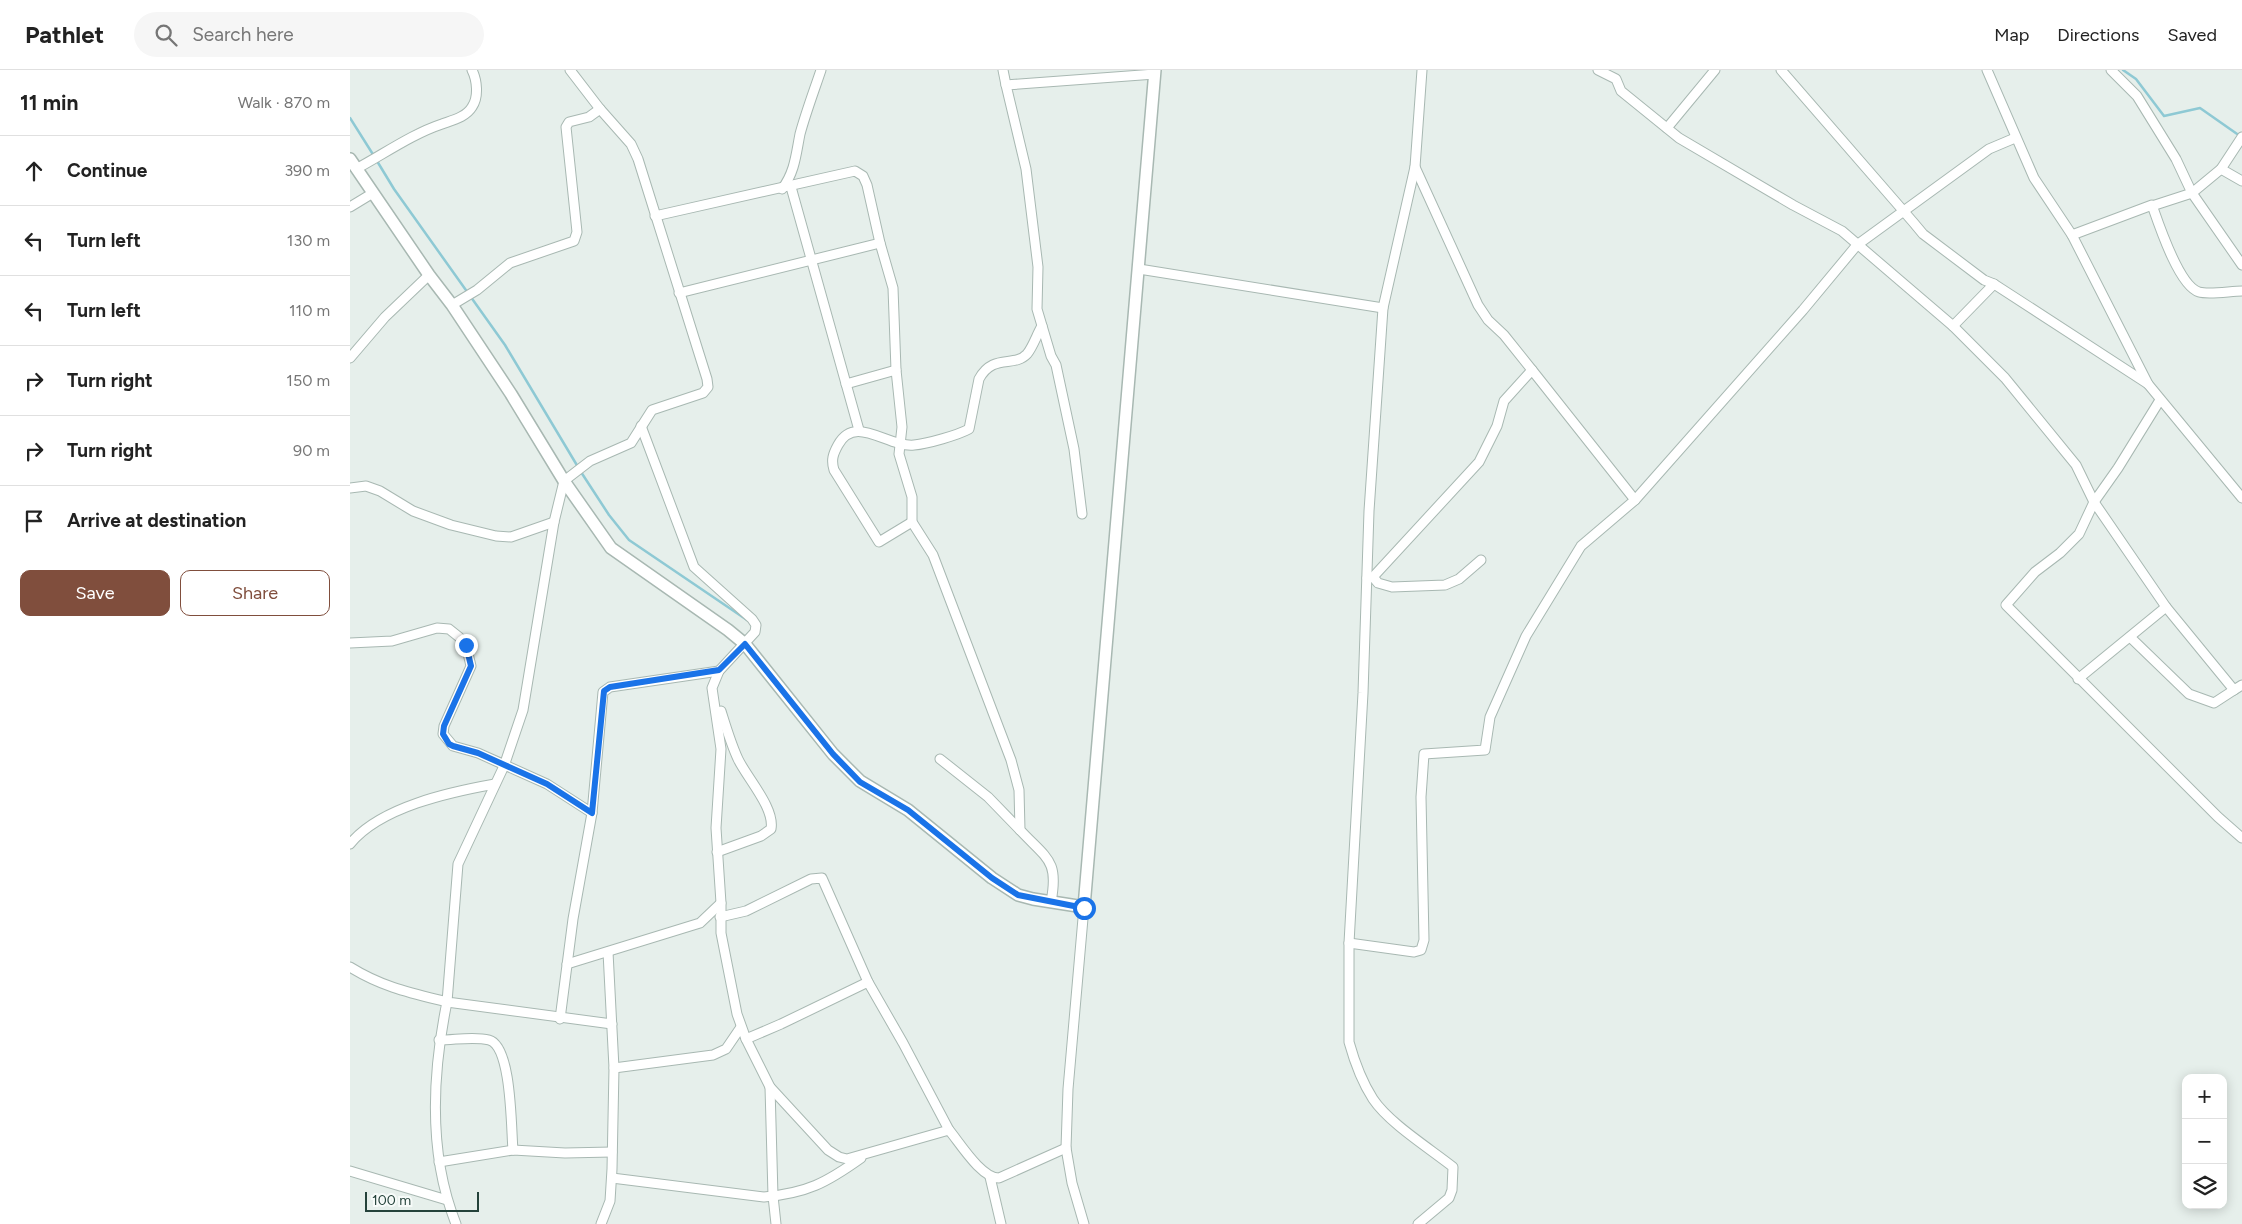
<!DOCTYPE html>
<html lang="en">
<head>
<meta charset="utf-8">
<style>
  body { margin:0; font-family:Figtree,sans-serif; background:#f6f6f6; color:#222 }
  .controls { position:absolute; right:15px; bottom:15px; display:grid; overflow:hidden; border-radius:10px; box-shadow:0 2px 12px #0003 }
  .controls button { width:45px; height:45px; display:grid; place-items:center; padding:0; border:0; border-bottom:1px solid #e0e0e0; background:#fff; color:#222; font:25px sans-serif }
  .scale { position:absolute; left:15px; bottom:12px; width:114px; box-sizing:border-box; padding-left:5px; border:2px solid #24423a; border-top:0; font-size:14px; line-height:18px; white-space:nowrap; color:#24423a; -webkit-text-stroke:4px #f7fbf9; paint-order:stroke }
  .stop { position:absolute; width:15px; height:15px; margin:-11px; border:4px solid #1a73e8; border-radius:50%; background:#fff }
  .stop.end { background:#1a73e8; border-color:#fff; box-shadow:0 1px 5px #0008 }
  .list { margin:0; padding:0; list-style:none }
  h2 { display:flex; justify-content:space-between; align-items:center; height:65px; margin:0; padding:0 20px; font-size:21px }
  h2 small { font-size:16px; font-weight:400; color:#767676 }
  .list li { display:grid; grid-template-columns:32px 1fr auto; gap:15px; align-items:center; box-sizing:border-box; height:70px; padding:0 20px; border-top:1px solid #e0e0e0 }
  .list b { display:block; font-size:19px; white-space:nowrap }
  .list em { font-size:16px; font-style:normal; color:#767676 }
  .actions { display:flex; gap:10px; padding:15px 20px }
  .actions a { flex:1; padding:11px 0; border:1px solid #804e3d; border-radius:10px; text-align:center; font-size:18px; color:#804e3d }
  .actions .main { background:#804e3d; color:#fff }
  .icon { flex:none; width:28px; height:28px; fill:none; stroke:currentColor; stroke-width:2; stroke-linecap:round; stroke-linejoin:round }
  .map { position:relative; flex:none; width:1892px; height:1154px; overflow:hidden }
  header { display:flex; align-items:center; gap:30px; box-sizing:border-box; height:70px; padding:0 25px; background:#fff; border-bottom:1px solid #e0e0e0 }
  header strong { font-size:24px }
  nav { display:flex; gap:28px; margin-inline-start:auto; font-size:18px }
  .search { width:350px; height:45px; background:#f6f6f6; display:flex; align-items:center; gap:12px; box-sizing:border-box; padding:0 18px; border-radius:28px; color:#767676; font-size:19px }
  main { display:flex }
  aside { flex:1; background:#fff }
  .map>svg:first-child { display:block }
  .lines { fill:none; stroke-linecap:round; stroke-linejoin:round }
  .stream { stroke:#8ec9d4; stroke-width:2.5 }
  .minor-casing { stroke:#a8b8b2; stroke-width:11 }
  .tertiary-casing { stroke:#a8b8b2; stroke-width:14 }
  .minor { stroke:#fff; stroke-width:9 }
  .tertiary { stroke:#fff; stroke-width:11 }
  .route { stroke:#1a73e8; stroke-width:6 }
</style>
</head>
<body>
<header>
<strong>Pathlet</strong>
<div class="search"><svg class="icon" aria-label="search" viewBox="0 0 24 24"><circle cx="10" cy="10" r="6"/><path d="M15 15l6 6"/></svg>Search here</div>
<nav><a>Map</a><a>Directions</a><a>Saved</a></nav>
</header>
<main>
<aside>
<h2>11 min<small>Walk · 870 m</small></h2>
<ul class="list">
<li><svg class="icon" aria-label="ahead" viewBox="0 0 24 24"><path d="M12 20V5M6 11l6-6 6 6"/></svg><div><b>Continue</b></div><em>390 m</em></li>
<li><svg class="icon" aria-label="left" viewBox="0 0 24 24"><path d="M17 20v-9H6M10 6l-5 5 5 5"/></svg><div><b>Turn left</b></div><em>130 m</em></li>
<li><svg class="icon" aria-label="left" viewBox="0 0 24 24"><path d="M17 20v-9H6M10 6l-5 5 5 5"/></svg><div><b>Turn left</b></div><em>110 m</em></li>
<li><svg class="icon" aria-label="right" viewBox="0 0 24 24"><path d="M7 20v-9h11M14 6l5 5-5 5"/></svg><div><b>Turn right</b></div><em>150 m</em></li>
<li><svg class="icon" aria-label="right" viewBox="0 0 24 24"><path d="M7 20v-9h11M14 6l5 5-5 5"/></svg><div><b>Turn right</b></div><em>90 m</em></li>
<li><svg class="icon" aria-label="arrive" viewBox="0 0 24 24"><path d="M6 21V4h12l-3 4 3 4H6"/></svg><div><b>Arrive at destination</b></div></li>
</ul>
<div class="actions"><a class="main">Save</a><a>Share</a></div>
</aside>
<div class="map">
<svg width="1892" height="1154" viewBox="0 0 1892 1154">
  <rect width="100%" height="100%" fill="#e6efeb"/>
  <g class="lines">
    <g class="stream">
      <path d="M1773,0l13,9 28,37 36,-8 40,28"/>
      <path d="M0,48l24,38"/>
      <path d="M27,91l17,28 111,156 73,122"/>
      <path d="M231,402l28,43 20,25 118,80"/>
    </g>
    <defs>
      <g id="minor">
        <path d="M220,0l30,39 31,35 7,15 69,220 1,8 -5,6 -51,17 -21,33 -41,18 -26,20 -10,41 -31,188 -19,56 -46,98 -11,138 165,22"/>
        <path d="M653,0l3,15"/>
        <path d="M1248,0l18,9 5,12 58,47 114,67 49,26 111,95 41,-42"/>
        <path d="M1431,0l132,152 10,12 61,46 10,4 154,100"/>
        <path d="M1637,0l47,108 38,57 76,149 94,114"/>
        <path d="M1761,0l26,26 39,63 16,34 50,72"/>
        <path d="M1317,58l48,-58"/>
        <path d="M1065,97l63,138 10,15 16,15 28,35"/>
        <path d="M6,99c28,-15 56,-35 86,-45 11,-4 24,-7 30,-17 7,-10 5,-27 0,-37"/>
        <path d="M1871,99l21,12"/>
        <path d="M441,117l68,243"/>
        <path d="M432,119c13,-17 14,-35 18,-55 6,-22 14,-43 21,-64"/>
        <path d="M1802,136l40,-13 29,-24 21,-32"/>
        <path d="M0,137l23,-14"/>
        <path d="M305,146l200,-45 8,5 4,9 13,58 13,45 3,82 6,57 -3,27 13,43v25l21,33 78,205 8,30 1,40c27,29 39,30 31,72"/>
        <path d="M1722,165l80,-30c7,20 27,81 47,87 10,3 32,-1 43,-1"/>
        <path d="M789,199l244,39"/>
        <path d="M329,223l201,-50"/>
        <path d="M102,235l25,-15 33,-27 64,-22 3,-9 -11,-105 3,-5 20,-5 11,-8"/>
        <path d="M1603,256l52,52 71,87 18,37 72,105 68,83 8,-5"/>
        <path d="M0,288l35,-41 44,-42"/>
        <path d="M496,314l50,-14"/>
        <path d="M1810,330l-42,68 -24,34 -15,32 -19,19 -25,19 -29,33 212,212 24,21"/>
        <path d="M291,356l53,141 58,52 4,6 -1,7 -36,39 -7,17 9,61 -5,79 5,75v30l16,81 9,25 24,48 58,63 11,7 8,2 102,-29c11,13 32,48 50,48l67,-30"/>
        <path d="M0,418l16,-2 14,5 33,20 38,14 45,11 15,1 43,-15"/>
        <path d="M732,444l-8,-65 -18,-84 -5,-9 -14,-47 1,-42 -12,-98 -20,-84 149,-11"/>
        <path d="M562,452l-33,20 -45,-72c-3,-10 -1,-16 4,-25 17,-32 50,3 76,0 13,-1 44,-10 55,-16l10,-50c14,-26 35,-11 48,-25 6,-7 10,-20 15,-28"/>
        <path d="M1023,507l5,6 14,4 53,-2 14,-6 22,-19"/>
        <path d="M1017,508l6,-1 106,-115 18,-36 7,-25 28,-31 103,130"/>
        <path d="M1780,567l59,57 25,9 20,-13"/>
        <path d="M0,573l42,-2 45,-13 12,1 10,8 7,8 5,21 -27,60 -1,8 10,12 25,7 69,31 45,29"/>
        <path d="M1728,609l88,-72"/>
        <path d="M590,689l48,38 32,33"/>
        <path d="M0,774c30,-37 100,-52 145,-60"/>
        <path d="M367,782l44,-16 10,-7c4,-21 -24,-51 -33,-70 -7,-15 -12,-32 -17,-48"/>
        <path d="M734,837l-16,182 -2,59 6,35 12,41"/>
        <path d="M370,847l26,-6 65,-32 11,-1 46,104"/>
        <path d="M999,873l65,9 7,-2 3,-10 -3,-143 3,-43 61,-4 5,-33 36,-81 55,-90 54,-46 168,-190 54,-65 132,-96 26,-11"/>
        <path d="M217,894l133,-41 21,-20"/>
        <path d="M0,897c32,20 61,26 97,35 -15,73 -19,152 9,222"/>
        <path d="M210,949l13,-100 19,-106 11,-121 7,-5 109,-16"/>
        <path d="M396,969l35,-15 87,-42 35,61 46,87"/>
        <path d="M89,970c16,0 35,-4 50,0 23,6 22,89 24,110"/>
        <path d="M264,998l99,-13 13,-6 15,-22"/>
        <path d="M420,1017l3,109 3,28"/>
        <path d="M89,1092l74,-12 52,3 47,-1"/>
        <path d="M0,1101l97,29"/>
        <path d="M640,1107l11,47"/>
        <path d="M262,1108l152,19c43,-4 62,-14 97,-39"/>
        <path d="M251,1154l9,-23 2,-32 2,-101 -6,-116"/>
        <path d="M1068,1154l31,-26 3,-8 1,-23c-24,-19 -64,-44 -80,-68 -11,-17 -19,-39 -24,-57v-99l14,-250 6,-182 14,-203 32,-141 7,-97"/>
      </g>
      <path id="tertiary" d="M0,89l79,116 23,30 59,89 53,87 47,67 117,82 17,14 88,110 27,27 48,29 84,68 26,17 15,4 51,8 71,-837"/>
    </defs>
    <use href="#minor" class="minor-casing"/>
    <use href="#tertiary" class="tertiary-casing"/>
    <use href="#minor" class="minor"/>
    <use href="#tertiary" class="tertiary"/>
  </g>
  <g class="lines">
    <path class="route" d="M116,575l5,21 -27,60 -1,8 6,10 4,2 25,7 69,31 45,29 12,-122 6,-4 109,-17 26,-26 88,110 27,28 48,28 84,68 26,17 66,13"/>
  </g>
</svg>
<div class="controls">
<button>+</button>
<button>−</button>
<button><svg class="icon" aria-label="layers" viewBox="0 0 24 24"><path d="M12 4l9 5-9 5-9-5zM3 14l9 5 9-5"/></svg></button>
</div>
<div class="scale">100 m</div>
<div class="stop" style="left:734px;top:838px"></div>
<div class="stop end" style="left:116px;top:575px"></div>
</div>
</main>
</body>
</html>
